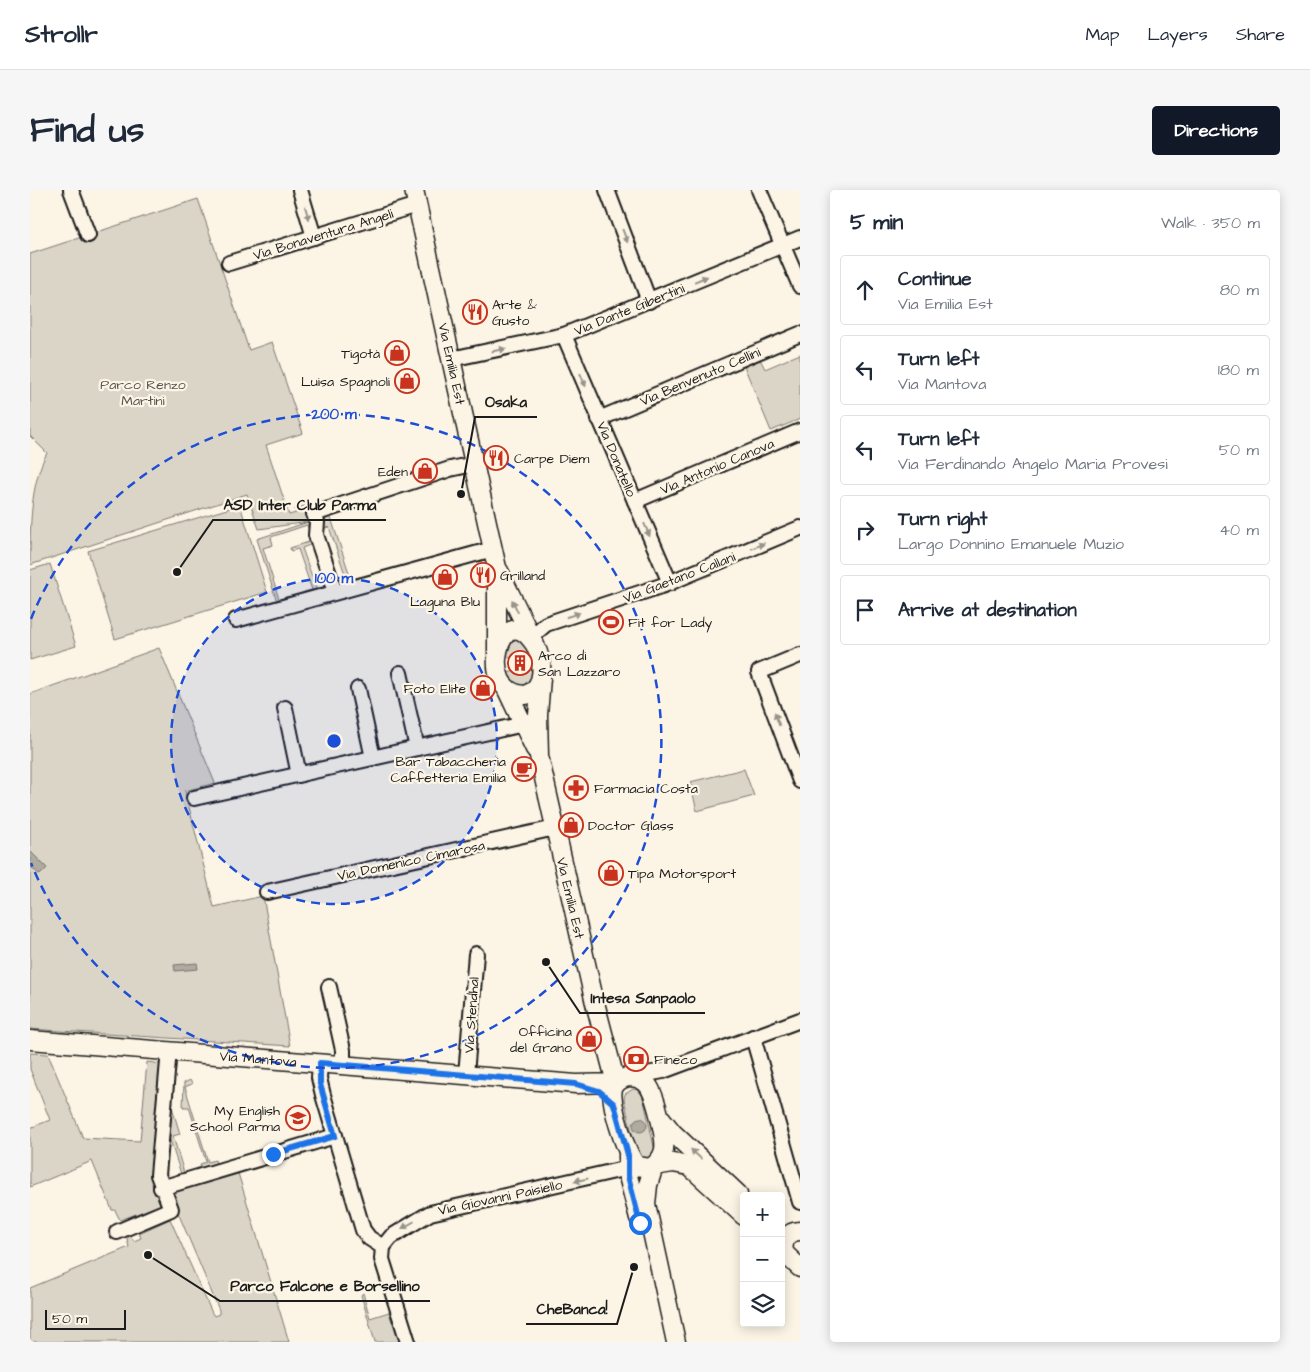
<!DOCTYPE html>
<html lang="en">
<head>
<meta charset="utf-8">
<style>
  body { margin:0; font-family:"Architects Daughter",sans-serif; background:#f6f6f7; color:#1f2937 }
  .controls { position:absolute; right:15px; bottom:15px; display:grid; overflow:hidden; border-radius:5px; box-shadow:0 2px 12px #0003 }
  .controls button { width:45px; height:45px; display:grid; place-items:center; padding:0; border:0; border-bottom:1px solid #e0e1e3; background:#fff; color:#1f2937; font:25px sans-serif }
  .scale { position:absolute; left:15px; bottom:12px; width:81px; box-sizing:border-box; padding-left:5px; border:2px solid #1c1c1c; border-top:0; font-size:14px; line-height:18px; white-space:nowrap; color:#1c1c1c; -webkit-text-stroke:4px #fcf5e5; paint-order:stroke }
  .stop { position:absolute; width:15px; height:15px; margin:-11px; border:4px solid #1a73e8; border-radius:50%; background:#fff }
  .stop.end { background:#1a73e8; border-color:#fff; box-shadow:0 1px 5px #0008 }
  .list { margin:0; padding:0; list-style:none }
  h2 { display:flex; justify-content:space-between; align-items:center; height:65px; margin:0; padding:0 20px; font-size:21px }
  h2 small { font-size:16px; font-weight:400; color:#747a83 }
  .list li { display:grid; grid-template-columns:32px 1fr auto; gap:15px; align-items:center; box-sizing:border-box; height:70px; margin:0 10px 10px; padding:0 10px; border:1px solid #e0e1e3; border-radius:5px }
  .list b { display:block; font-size:19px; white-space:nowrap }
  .list p { margin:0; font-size:16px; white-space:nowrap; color:#747a83 }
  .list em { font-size:16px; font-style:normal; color:#747a83 }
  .icon { flex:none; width:28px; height:28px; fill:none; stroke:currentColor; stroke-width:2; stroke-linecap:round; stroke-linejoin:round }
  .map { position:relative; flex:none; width:770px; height:1152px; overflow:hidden; border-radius:5px }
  header { display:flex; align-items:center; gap:30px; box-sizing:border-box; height:70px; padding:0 25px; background:#fff; border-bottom:1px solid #e0e1e3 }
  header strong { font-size:24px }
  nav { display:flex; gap:28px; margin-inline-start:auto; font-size:18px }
  .intro { display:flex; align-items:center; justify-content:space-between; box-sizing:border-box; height:120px; padding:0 30px }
  h1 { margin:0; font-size:35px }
  .button { padding:12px 22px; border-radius:5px; background:#111827; color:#fff; font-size:18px; font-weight:700 }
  main { display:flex; gap:30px; padding:0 30px }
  aside { flex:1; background:#fff; border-radius:5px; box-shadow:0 2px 12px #0003 }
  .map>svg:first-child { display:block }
  .green { fill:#dbd5c8; stroke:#7c7872 }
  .water { fill:#b0aba1; stroke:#75726c }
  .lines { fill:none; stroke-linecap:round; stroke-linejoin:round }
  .minor-casing { stroke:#1c1c1c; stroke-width:18 }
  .major-casing { stroke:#1c1c1c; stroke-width:21 }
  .minor { stroke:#fcf5e5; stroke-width:14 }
  .major { stroke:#fcf5e5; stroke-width:18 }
  .oneway { fill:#97938b }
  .route { stroke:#1a73e8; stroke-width:6 }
  .ring { fill:none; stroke:#1d4ed8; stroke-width:2.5; stroke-dasharray:9 6 }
  .labels { text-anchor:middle; stroke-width:4.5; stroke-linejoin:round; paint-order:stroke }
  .street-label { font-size:14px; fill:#1c1c1c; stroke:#fcf5e5 }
  .poi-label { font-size:14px; fill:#1c1c1c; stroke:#fcf5e5; text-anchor:start }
  .park-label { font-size:14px; fill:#555450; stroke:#fcf5e5 }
  .centre { fill:#1d4ed8; stroke:#fcf5e5; stroke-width:2.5 }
  .ring-label { font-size:15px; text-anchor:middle; font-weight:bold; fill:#1d4ed8; stroke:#fcf5e5; stroke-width:4.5; stroke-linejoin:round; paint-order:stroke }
  .leader { fill:none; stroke:#1c1c1c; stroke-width:2 }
  .callout-dot { fill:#1c1c1c; stroke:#fcf5e5; stroke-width:2 }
  .callout-label { font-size:15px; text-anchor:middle; font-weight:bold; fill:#1c1c1c; stroke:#fcf5e5; stroke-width:4.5; stroke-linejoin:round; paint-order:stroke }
</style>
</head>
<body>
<header>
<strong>Strollr</strong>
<nav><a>Map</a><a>Layers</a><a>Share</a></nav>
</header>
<div class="intro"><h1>Find us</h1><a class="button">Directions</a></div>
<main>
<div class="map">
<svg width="770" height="1152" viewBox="0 0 770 1152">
  <rect width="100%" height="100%" fill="#fcf5e5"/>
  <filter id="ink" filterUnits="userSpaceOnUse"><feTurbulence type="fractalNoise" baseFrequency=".02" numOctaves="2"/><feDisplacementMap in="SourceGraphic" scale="10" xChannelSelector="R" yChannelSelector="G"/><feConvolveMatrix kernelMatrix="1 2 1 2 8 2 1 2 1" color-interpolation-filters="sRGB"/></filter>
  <g filter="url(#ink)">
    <g class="green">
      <path d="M168,9l51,151 23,-8 31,91 -37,12 23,70 7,-2 -1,-4 12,-4 6,18 -3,10 -3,-8 -36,12 2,8 -10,3 16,51 10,-3 1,3 -13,3 -20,-63 51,-17 -49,7 -12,-35 -217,71c0,-36 0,-82 17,-112l-17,-17v-182z"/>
      <path d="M770,164v65l-29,12 -27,-65 16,-7 5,10z"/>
      <path d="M210,315l27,87 -152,47 -27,-88z"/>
      <path d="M300,325l21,64 9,-2v2l-20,6 -1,-3 8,-2 -18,-53 -7,2 -1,-11z"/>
      <path d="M279,352l1,3 -8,3 14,40 8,-1 1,2 -21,5v-2l8,-2 -14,-41 -7,2 -1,-3z"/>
      <path d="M20,374l26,82 -46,14v-90z"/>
      <path d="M484,445l20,17 -31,7z"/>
      <path d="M129,458l56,135 -30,8 29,116 49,-11 27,150 -260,-17v-335z"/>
      <path d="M507,477l-1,11 -15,13 -15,-18z"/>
      <path d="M714,579l10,27 -57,15 -7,-29z"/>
      <path d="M0,863l18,1 35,84 57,3 7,-79 15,2 1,140 -43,16 -5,-10h-3l-20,-49 -62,26v-59l20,-8 -20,-51z"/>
      <path d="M160,890l2,4 -7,3 23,75 7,-2 1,3 -15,5 -1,-4 6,-2 -17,-55h-6l1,-24z"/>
      <path d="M603,899l5,1 5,6 12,55 -4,7 -7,2 -7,-5 -13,-56 1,-5z"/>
      <path d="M142,917l8,27 -7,2 11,37 -3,1 -12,-37z"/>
      <path d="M208,983l51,169h-259v-54l99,-41 -2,-8 3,-4 4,6 7,-3 -2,-5 31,-14 42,94 2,3 5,-2v-4l-48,-114 3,-5z"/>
      <path d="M333,1103l7,25 19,-6 3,10 4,-1 7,21h-28l-14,-47z"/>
    </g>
    <g class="water">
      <path d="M0,661l17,17 -7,7 -10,-9z"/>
      <path d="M167,773l1,6 -23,2 -1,-6z"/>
      <circle cx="610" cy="935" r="7"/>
    </g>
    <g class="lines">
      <defs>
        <g id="minor">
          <path d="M41,0l17,45"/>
          <path d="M270,0l14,47"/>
          <path d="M577,0l42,111"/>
          <path d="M729,0l41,96"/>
          <path d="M199,73l188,-58"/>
          <path d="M534,145l106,248"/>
          <path d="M421,169l113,-24 236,-97"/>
          <path d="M569,229l201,-85"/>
          <path d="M605,311l165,-70"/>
          <path d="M305,402l-19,-57 1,-13 -3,-8 136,-45 24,-5"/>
          <path d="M206,430l257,-71"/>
          <path d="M501,447l15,-13 118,-39 136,-57"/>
          <path d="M770,465l-41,17 41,109"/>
          <path d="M370,483l17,75"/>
          <path d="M328,499l15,69"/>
          <path d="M255,518l14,67"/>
          <path d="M164,608l330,-74"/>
          <path d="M237,702l288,-64"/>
          <path d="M299,797l14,63v15"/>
          <path d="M723,847l47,165"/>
          <path d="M290,873l-1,15 4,17 40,135 6,8 14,9"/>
          <path d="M436,885l10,-121"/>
          <path d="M601,887l32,-6 137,-51"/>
          <path d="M131,998l174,-52"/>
          <path d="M87,1042l54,-23 -13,-34 11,-125"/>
          <path d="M378,1152l-26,-83 1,-12 8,-10 39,-24 198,-45"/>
        </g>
        <g id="major">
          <path id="s1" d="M384,0l83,378v85"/>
          <path d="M469,381l36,74c8,17 12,41 -9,50 -52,1 -25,-104 9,-50"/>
          <path d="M475,496l30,63"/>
          <path id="s2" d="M0,850l546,44 40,-1 -22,-84 -55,-243 -1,-41 3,-37"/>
          <path d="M597,887c7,0 14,1 19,6 9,8 20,55 18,67 -2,8 -7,14 -14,18l-13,-2c-10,-9 -28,-63 -24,-77 3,-7 7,-9 14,-12z"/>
          <path d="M631,928l12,15 65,61"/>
          <path d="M598,965v21l11,42"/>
          <path d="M751,1060l19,18"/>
          <path d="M754,1063c-2,-12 3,-22 16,-22"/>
          <path d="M646,1152l-30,-138 2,-19 6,-19 19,-3 16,3 55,50"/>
        </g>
      </defs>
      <use href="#minor" class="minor-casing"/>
      <use href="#major" class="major-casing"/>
      <use href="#minor" class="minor"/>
      <use href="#major" class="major"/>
    </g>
    <defs><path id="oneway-solid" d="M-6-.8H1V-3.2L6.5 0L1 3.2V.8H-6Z" transform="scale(1.25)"/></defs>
    <g class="oneway">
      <use href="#oneway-solid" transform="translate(277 23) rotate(73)"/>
      <use href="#oneway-solid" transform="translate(595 46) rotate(69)"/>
      <use href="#oneway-solid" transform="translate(671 89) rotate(-22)"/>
      <use href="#oneway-solid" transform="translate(469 160) rotate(-11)"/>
      <use href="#oneway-solid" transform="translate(553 190) rotate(67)"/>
      <use href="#oneway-solid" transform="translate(617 340) rotate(67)"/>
      <use href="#oneway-solid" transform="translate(728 356) rotate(-23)"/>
      <use href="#oneway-solid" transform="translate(485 416) rotate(-115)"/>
      <use href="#oneway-solid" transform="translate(543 425) rotate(-17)"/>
      <use href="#oneway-solid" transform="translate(747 529) rotate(-110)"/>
      <use href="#oneway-solid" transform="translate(666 964) rotate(-137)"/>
      <use href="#oneway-solid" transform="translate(551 990) rotate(168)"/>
      <use href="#oneway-solid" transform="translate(378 1035) rotate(150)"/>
    </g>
  </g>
  <g class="lines" filter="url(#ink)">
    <path class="route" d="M243,964l62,-18 -15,-52v-21l256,21 23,7 15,13 14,51v21l12,47"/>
  </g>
  <circle cx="304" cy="551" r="163" fill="#1d4ed8" fill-opacity=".12"/>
  <g class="ring">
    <circle cx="304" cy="551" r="163"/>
    <path d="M1 429A327 327 0 1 1 1 673"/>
  </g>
  <defs>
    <symbol id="restaurant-ring" viewBox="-11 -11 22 22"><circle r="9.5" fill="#fcf5e5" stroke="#c8321e" stroke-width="1.5"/><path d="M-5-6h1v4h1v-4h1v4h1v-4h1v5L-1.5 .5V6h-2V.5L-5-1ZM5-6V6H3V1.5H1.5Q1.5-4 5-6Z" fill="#c8321e"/></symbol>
    <symbol id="shop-ring" viewBox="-11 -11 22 22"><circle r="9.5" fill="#fcf5e5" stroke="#c8321e" stroke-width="1.5"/><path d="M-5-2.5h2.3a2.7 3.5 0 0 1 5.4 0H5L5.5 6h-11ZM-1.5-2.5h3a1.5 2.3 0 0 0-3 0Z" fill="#c8321e"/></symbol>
    <symbol id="stadium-ring" viewBox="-11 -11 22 22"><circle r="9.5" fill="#fcf5e5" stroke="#c8321e" stroke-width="1.5"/><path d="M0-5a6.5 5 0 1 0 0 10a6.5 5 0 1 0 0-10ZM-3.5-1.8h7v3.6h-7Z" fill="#c8321e"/></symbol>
    <symbol id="building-ring" viewBox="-11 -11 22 22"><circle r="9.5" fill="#fcf5e5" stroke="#c8321e" stroke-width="1.5"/><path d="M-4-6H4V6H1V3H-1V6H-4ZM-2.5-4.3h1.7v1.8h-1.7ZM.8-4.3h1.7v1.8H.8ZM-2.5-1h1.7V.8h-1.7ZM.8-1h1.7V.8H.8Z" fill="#c8321e"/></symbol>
    <symbol id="cafe-ring" viewBox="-11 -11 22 22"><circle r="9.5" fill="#fcf5e5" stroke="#c8321e" stroke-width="1.5"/><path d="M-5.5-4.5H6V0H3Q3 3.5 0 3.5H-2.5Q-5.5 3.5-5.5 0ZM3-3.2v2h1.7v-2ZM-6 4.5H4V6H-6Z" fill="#c8321e"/></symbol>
    <symbol id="pharmacy-ring" viewBox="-11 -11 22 22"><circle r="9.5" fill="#fcf5e5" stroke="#c8321e" stroke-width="1.5"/><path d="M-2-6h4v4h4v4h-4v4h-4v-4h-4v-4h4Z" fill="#c8321e"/></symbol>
    <symbol id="bank-ring" viewBox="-11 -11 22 22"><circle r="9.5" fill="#fcf5e5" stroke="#c8321e" stroke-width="1.5"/><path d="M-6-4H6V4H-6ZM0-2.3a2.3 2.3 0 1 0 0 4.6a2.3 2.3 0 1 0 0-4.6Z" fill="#c8321e"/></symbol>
    <symbol id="school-ring" viewBox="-11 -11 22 22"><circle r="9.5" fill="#fcf5e5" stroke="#c8321e" stroke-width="1.5"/><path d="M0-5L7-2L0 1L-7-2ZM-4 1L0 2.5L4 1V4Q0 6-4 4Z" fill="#c8321e"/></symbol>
  </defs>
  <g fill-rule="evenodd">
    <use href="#restaurant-ring" x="431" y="108" width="28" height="28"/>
    <use href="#shop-ring" x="353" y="149" width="28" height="28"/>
    <use href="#shop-ring" x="363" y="177" width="28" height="28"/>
    <use href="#restaurant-ring" x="452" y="254" width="28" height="28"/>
    <use href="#shop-ring" x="381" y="267" width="28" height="28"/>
    <use href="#restaurant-ring" x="439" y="371" width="28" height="28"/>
    <use href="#shop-ring" x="401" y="373" width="28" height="28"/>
    <use href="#stadium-ring" x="567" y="418" width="28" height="28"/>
    <use href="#building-ring" x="476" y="459" width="28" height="28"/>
    <use href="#shop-ring" x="439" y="484" width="28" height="28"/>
    <use href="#cafe-ring" x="480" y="565" width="28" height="28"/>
    <use href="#pharmacy-ring" x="532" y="584" width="28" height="28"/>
    <use href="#shop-ring" x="527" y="621" width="28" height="28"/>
    <use href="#shop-ring" x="567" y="669" width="28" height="28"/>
    <use href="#shop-ring" x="545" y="835" width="28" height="28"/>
    <use href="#bank-ring" x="592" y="855" width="28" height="28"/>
    <use href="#school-ring" x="254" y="914" width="28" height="28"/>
  </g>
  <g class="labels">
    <g class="street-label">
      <text transform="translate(293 44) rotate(-17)" y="5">Via Bonaventura Angeli</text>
      <text transform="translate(599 119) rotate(-22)" y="5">Via Dante Gibertini</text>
      <text dy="5" stroke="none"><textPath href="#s1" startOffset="178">Via Emilia Est</textPath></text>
      <text transform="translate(670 186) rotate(-23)" y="5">Via Benvenuto Cellini</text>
      <text transform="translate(587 269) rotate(67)" y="5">Via Donatello</text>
      <text transform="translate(687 276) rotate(-23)" y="5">Via Antonio Canova</text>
      <text transform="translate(649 387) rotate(-21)" y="5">Via Gaetano Callani</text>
      <text transform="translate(381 670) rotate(-12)" y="5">Via Domenico Cimarosa</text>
      <text transform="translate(541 708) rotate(77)" y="5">Via Emilia Est</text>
      <text transform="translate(441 825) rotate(-86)" y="5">Via Stendhal</text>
      <text dy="5" stroke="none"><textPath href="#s2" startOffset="229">Via Mantova</textPath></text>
      <text transform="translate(470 1007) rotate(-12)" y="5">Via Giovanni Paisiello</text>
    </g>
    <g class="poi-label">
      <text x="462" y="119">Arte &amp;<tspan x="462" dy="16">Gusto</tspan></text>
      <text x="350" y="168" text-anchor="end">Tigotà</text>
      <text x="360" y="196" text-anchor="end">Luisa Spagnoli</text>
      <text x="484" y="273">Carpe Diem</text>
      <text x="378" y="286" text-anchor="end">Eden</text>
      <text x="470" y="390">Grilland</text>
      <text x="415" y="416" text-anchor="middle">Laguna Blu</text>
      <text x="598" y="437">Fit for Lady</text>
      <text x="508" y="470">Arco di<tspan x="508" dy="16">San Lazzaro</tspan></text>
      <text x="436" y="503" text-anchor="end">Foto Elite</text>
      <text x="476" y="576" text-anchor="end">Bar Tabaccheria<tspan x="476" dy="16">Caffetteria Emilia</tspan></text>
      <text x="564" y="603">Farmacia Costa</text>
      <text x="558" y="640">Doctor Glass</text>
      <text x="598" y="688">Tipa Motorsport</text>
      <text x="542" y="846" text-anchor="end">Officina<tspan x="542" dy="16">del Grano</tspan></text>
      <text x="624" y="874">Fineco</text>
      <text x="250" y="925" text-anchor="end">My English<tspan x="250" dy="16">School Parma</tspan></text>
    </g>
    <g class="park-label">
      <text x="113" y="199">Parco Renzo<tspan x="113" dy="16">Martini</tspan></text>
    </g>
  </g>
  <circle cx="304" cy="551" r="8" class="centre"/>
  <g class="ring-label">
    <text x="304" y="229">200 m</text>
    <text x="304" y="393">100 m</text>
  </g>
  <path class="leader" d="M431 304L445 227H507M147 382L183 330H356M516 772L550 823H675M118 1065L190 1111H400M604 1077L587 1134H496"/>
  <g class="callout-dot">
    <circle cx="431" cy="304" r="5"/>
    <circle cx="147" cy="382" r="5"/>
    <circle cx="516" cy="772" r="5"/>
    <circle cx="118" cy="1065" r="5"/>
    <circle cx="604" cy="1077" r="5"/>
  </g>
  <g class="callout-label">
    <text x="476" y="217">Osaka</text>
    <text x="270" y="320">ASD Inter Club Parma</text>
    <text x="613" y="813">Intesa Sanpaolo</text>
    <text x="295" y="1101">Parco Falcone e Borsellino</text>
    <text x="542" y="1124">CheBanca!</text>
  </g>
</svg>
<div class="controls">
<button>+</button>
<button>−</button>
<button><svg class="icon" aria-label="layers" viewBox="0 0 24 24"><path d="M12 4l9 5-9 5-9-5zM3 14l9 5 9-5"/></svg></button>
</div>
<div class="scale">50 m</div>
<div class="stop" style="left:610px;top:1033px"></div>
<div class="stop end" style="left:243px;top:964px"></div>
</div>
<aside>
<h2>5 min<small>Walk · 350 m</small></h2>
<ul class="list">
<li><svg class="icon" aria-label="ahead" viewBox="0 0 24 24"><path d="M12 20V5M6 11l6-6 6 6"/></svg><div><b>Continue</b><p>Via Emilia Est</p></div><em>80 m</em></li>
<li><svg class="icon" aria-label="left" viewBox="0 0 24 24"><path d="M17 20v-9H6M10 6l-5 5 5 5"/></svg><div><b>Turn left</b><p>Via Mantova</p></div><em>180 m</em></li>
<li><svg class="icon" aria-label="left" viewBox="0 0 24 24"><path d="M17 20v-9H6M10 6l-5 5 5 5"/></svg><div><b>Turn left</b><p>Via Ferdinando Angelo Maria Provesi</p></div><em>50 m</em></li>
<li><svg class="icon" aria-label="right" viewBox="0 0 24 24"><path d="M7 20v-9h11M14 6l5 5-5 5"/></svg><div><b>Turn right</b><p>Largo Donnino Emanuele Muzio</p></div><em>40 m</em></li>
<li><svg class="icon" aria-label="arrive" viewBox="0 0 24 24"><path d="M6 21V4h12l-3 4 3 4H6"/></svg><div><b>Arrive at destination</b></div></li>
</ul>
</aside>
</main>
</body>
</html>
